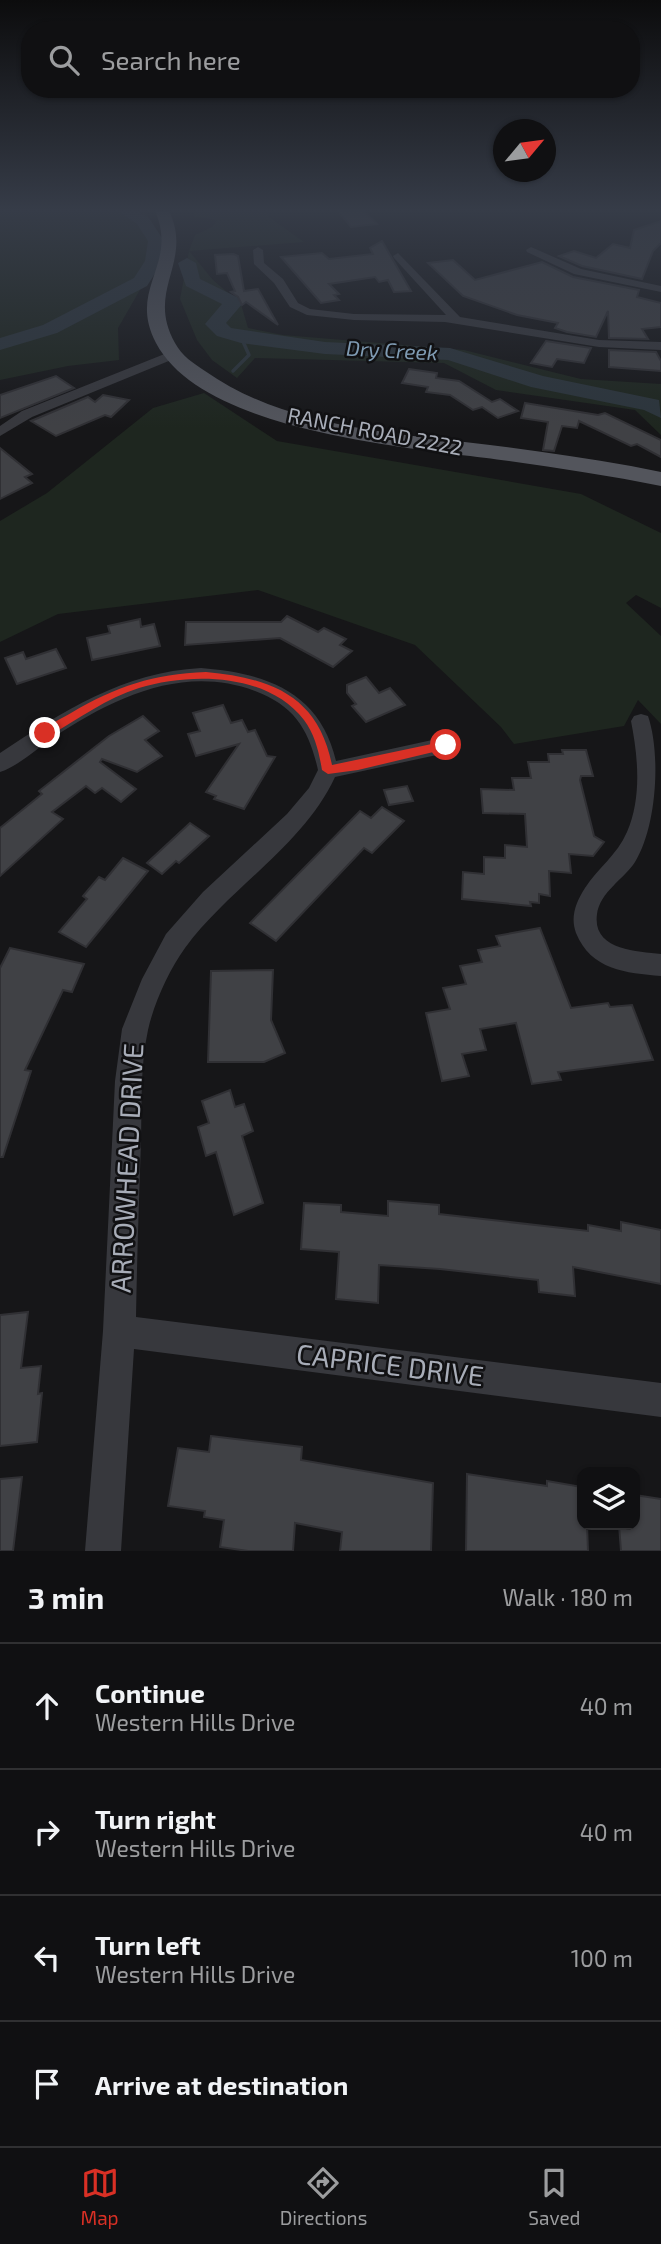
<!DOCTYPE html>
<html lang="en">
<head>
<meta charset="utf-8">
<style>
  body { margin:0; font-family:"Exo 2",sans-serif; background:#19191b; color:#f1f3f6 }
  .controls { position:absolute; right:21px; bottom:21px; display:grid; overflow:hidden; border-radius:14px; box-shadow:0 2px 5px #0004 }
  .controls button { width:63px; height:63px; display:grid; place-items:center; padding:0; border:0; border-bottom:2px solid #303032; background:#101012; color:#f1f3f6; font:35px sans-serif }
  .compass { position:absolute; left:493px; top:119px; width:63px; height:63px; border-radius:50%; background:#101012; box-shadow:0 2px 5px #0004; rotate:61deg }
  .stop { position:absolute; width:21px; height:21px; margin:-16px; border:5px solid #d93025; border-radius:50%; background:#fff }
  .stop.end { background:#d93025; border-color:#fff; box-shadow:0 2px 7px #0008 }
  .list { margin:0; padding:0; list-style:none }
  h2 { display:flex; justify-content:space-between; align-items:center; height:91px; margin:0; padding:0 28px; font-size:30px }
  h2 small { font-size:23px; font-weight:400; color:#9c9d9f }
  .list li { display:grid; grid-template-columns:46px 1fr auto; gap:21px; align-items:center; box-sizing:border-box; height:126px; padding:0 28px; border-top:2px solid #303032 }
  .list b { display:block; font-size:26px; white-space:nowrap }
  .list p { margin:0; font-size:23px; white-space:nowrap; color:#9c9d9f }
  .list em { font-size:23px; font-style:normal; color:#9c9d9f }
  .icon { flex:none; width:38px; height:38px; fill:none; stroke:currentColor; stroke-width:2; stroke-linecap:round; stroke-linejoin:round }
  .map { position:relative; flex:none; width:661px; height:1551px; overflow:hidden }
  .search { position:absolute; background:#101012; box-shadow:0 2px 5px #0004; left:21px; right:21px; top:21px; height:77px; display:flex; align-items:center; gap:18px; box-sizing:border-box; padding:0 24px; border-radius:28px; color:#9c9d9f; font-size:26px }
  .sheet { height:595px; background:#101012 }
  nav { display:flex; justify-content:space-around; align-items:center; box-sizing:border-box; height:98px; border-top:2px solid #303032; background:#101012; font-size:19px; color:#9c9d9f }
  nav a { display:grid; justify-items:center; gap:4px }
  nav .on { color:#d93025 }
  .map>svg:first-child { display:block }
  .green { fill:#1e261f }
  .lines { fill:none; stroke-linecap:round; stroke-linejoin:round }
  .stream { stroke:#2c353c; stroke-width:3.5 }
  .river { fill:#2c353c; fill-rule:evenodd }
  .building { fill:#404145; stroke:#303034; stroke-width:2 }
  .street { fill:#37383d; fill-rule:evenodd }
  .primary { fill:#53555c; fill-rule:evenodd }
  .route { fill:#d93025 }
  .labels { text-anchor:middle; stroke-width:5; stroke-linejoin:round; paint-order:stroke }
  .far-water-label { font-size:21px; font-style:italic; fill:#7f9bb3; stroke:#111113 }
  .far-street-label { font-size:21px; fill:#a8adb8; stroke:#111113 }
  .near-street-label { font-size:28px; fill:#a8adb8; stroke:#111113 }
</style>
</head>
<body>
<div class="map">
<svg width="661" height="1551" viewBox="0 0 661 1551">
  <rect width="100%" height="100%" fill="#161618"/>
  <g class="green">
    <path d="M0,211h145l10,19 1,23 -15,35 -23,40 1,32 -51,6 -68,14z"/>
    <path d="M196,211h74l-1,6 35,25 -115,9 24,29 28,24 7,24 35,7 181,15 117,29 80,5v51l-26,-25 -139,-20 -52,-27 -189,-5 -18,20 -25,-18 -15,-20 -17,-41 9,-48 6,-16 17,-8 5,-7 -25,-4z"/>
    <path d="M204,393l73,48 304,53 80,39v75l-25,-13 -10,8 35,33v88l-23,-24 -14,26 -110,18 -13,-17 -86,-82 -157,-55 -200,24 -58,28v-121l47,-28 106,-85z"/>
  </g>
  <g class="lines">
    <path class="stream" d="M233,371l16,-16 -8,-18"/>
    <g class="river">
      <path d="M118,211h19l12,7 15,23 -1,20 -16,25 -90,47 -57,17v-12l43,-13 91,-47 11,-17 3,-20 -11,-17z"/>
      <path d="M187,258l9,5 4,16 41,20 2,4 -17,20 5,5 94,14 125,6 93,28 116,24 2,18 -17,-8 -113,-23 -83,-27 -123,-6 -84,-11 -24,-7 -12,-12 17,-20 -36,-18 -8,-23z"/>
    </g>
  </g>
  <g class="building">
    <path d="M338,211h26l13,13 -26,3z"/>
    <path d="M661,221v22l-8,8 -11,28 -60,-13 -23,-10 15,-5 22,7 17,-14 17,4 4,-18z"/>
    <path d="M382,241l29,50 -17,1 -6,-12 -9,2 -4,-5 -46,7 10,10 -5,1 5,5 -18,3 -40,-46 41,-4 7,6 44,-5 -3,-6z"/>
    <path d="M233,254l5,2 6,35 14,-2 20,36 -32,-23 -4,3 -4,-8 -7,-5 4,-1 -8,-18 -10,1 -2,-19z"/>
    <path d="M453,260l22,20 67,-18 31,15 66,13 -2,7 24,6v24l-19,2 6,10 -39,-1 -1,-27 -12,26 -29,-5 -12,-4 3,-5 -41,-8 -54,-19 -35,-33z"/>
    <path d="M546,341l45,7 -7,15 -27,-4 -5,8 -21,-4z"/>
    <path d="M609,350l47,2 5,9v10l-52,-4z"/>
    <path d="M409,369l28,4 -1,5 23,3 33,21 8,-3 18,12 -20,7 -16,-11 -9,3 -23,-15 -24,-3 2,-5 -26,-4z"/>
    <path d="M56,376l18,12 -74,30v-23z"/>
    <path d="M103,395l26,5 -18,17 -6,-2 -49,21 -25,-15 57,-24 7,5z"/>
    <path d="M525,403l73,12 7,-2 56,27v17l-24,-13 -6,2 -52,-25 -2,7 -15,-2 -8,25 -11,-1 5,-28 -27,-4z"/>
    <path d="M0,448l32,26 -7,3 7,6 -32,16z"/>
    <path d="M287,616l31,16 6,-4 22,11 -6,6 12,6 -19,16 -53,-29 -95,7 1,-23h95z"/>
    <path d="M140,619l1,8 13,-3 6,22 -68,14 -5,-22 23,-5 -2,-7z"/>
    <path d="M56,649l10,19 -49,16 -12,-26 18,-6 3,7z"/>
    <path d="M366,677l13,16 11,-5 15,17 -39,17 -14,-16 4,-2 -9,-11v-8z"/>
    <path d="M223,705l8,18 11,-3 6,12 7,-2 12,26 8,1 -31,52 -30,-10 2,-3 -10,-4 33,-48 -43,12 -8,-22 12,-3 -7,-18z"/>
    <path d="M143,716l16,15 -14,9 17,16 -25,16 -35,-13 -2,3 36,27 -15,13 -19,-14 -7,5 -9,-7 -34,26 11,7 -63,57v-48l42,-34 -3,-3 70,-55z"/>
    <path d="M562,750h24l7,26h-12l-1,4 14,56 10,6 -11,14 -24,-2 2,19 -22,-2 1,25 -11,-2v9l-9,-1 1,4 -69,-7 1,-27 21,2v-17l21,1v-13l22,2 -2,-33 -42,-1 -2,-24 33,1 -2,-12h19l-3,-16h21l-1,-8h15z"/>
    <path d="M407,786l6,15 -24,4 -5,-15z"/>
    <path d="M382,807l22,14 -32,32 -8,-5 -88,93 -26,-18 110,-112 11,7z"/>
    <path d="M190,823l19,13 -30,27 -3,-2 -14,13 -15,-11z"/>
    <path d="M123,858l25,13 -62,76 -27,-15 28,-33 -4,-3 16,-19 6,3z"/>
    <path d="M540,928l31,80 37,-5 2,4 22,-2 21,55 -95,12 3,8 -29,4 -16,-61 -36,6 6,21 -24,4 7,22 -27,5 -16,-68 24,-4 -7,-21 23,-4 -6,-18 22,-4 -4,-12 22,-4 -4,-10z"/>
    <path d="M10,948l74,16 -12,28 -9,-2 -38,80 6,1 -28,86h-3v-189z"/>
    <path d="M273,970l-2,50 14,33 -21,9h-56l3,-91z"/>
    <path d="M230,1090l5,17 9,-3 9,27 -11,5 21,67 -29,12 -18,-63 -10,4 -8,-29 11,-4 -7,-22z"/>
    <path d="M388,1201l51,4v9l149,17v-6l33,6v-9l40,8v54l-88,-17 2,29 -36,-4 -1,-12 -98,-11 -61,-4 -1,38 -42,-4 3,-47 -38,-3 3,-46 37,2v7l47,4z"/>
    <path d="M28,1312l-7,56 20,-2 -3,28 4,-1 -5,49 -37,4v-131z"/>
    <path d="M211,1436l91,11 -1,13 132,23 -2,68h-91l2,-19 -47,-9 -2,28h-45l-28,-4 4,-27 -20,-3 1,-6 -37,-5 10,-58 31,4z"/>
    <path d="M467,1474l80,12v-5l35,6v38h5l1,26h-122z"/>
    <path d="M22,1477l-9,74h-13v-72z"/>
    <path d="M635,1495l26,4v52h-40l-2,-26h16z"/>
  </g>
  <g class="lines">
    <g class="street">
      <path d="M258,247l5,3 1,13 19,16 15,24 12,6 44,5 92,1 -52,-57 -1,-2 5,-3 62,64 139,23 62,2v8l-62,-3 -154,-25 -91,-2 -47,-5 -17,-8 -16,-24 -20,-19 -1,-14z"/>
      <path d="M531,247l50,22 80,17v6l-87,-18 -47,-22 -1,-2z"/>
      <path d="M172,351l6,4 -2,3 -144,59 -32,19v-10l22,-15z"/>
      <path d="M201,668c65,5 119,24 135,93l110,-24 7,3 3,5 -3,5 -7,3 -111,24c-32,69 -105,110 -150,171 -16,22 -31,55 -37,82 -8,36 -6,75 -7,111 -2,59 -4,117 -5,176l525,66v34l-527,-68 -13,202h-36l18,-220 12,-250 7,-52 20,-50 24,-45 37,-42 84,-78 22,-26 9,-18c-9,-40 -23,-64 -63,-79 -72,-27 -142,7 -201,46 -17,11 -35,29 -54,35v-19c63,-42 124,-81 201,-85z"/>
      <path d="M641,714l7,2c13,38 9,110 -13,146 -11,17 -35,30 -38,52 -5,36 39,37 64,40v22c-35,-3 -70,-6 -85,-43 -6,-16 0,-31 9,-45 13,-20 32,-33 42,-56 15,-35 11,-75 4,-111l3,-5z"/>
    </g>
    <path class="primary" d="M155,211h14c25,51 -24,79 6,132 7,13 18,20 30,28 81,57 189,62 285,74 47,6 94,13 141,21l30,6v14c-50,-10 -101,-18 -152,-25 -92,-13 -305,-27 -353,-118 -29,-55 23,-78 -1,-132z"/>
  </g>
  <linearGradient id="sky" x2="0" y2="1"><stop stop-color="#0c0c0d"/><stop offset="0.49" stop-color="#363c48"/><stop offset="1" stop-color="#363c48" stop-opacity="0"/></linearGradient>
  <rect width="661" height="428" fill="url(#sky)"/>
  <path class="route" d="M206,672c64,6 112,23 126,93l114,-24 5,4 -5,4 -88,21 -30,4 -6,-4c-3,-18 -7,-35 -18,-50 -36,-47 -113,-48 -165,-32 -32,10 -61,31 -90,48l-4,1 -5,-4c7,-8 21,-14 31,-20 46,-27 82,-39 135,-41z"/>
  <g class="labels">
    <g class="far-water-label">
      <text transform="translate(392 351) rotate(3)" y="7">Dry Creek</text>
    </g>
    <g class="far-street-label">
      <text transform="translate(375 432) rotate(11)" y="7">RANCH ROAD 2222</text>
    </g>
    <g class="near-street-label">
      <text transform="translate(127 1168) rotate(-87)" y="10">ARROWHEAD DRIVE</text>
      <text transform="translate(390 1365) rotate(7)" y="10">CAPRICE DRIVE</text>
    </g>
  </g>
</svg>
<div class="controls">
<button><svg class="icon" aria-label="layers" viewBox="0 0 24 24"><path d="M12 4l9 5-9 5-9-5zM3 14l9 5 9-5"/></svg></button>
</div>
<svg class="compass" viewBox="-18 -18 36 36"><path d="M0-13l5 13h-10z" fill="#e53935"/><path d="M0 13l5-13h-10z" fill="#9c9d9f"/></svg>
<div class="stop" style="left:446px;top:745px"></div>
<div class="stop end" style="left:45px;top:733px"></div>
<div class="search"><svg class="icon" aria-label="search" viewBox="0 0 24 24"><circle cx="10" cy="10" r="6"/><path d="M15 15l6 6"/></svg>Search here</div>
</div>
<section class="sheet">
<h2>3 min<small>Walk · 180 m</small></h2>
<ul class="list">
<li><svg class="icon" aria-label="ahead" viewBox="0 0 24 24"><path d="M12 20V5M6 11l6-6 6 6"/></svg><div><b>Continue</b><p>Western Hills Drive</p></div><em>40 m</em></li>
<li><svg class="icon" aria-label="right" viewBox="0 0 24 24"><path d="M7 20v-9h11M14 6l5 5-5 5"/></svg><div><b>Turn right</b><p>Western Hills Drive</p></div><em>40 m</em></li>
<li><svg class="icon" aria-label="left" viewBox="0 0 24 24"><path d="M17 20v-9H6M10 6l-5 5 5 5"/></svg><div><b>Turn left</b><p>Western Hills Drive</p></div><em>100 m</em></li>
<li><svg class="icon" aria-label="arrive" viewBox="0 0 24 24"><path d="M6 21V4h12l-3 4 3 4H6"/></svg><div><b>Arrive at destination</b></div></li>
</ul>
</section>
<nav>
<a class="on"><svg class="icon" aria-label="map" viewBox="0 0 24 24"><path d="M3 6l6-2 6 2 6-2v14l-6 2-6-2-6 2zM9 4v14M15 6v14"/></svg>Map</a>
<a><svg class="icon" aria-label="directions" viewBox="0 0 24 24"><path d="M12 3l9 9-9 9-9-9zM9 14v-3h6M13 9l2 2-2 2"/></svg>Directions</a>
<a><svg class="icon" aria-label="saved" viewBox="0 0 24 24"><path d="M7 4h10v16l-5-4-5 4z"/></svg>Saved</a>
</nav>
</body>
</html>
